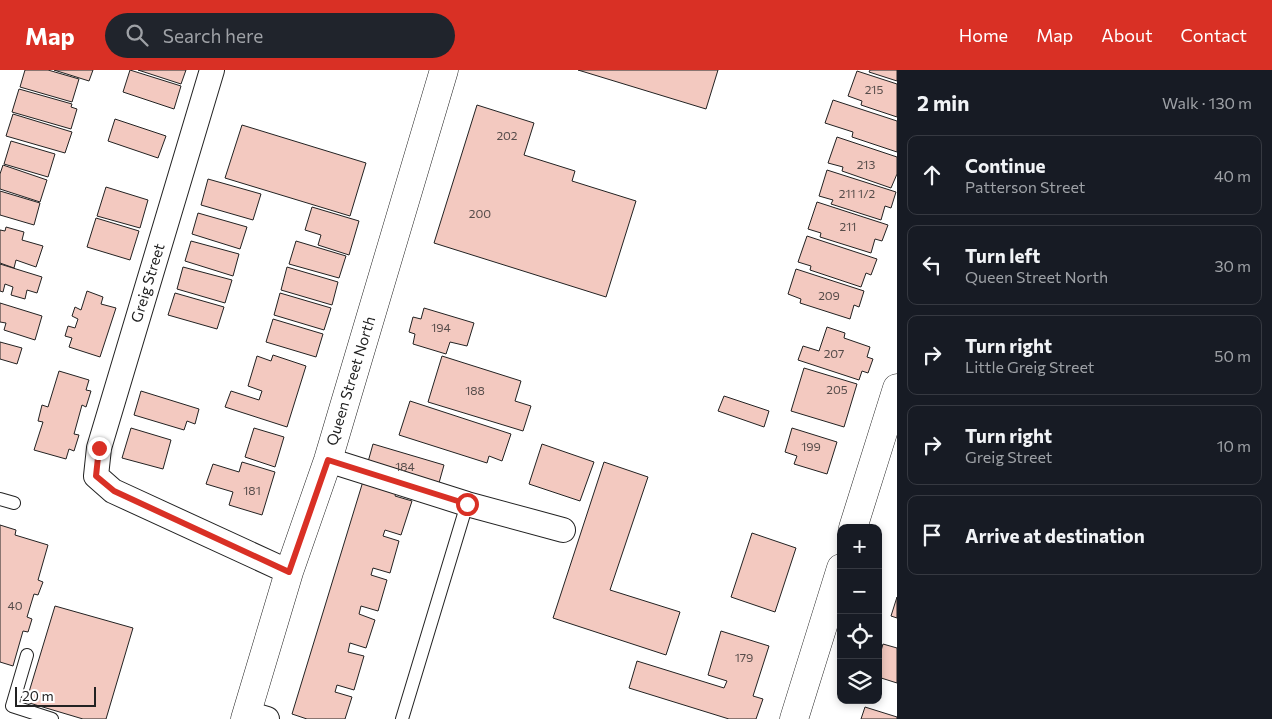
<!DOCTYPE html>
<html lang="en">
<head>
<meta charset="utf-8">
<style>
  body { margin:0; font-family:Commissioner,sans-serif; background:#20242c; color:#f1f3f6 }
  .controls { position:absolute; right:15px; bottom:15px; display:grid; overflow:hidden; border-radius:10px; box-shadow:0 2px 8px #0003 }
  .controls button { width:45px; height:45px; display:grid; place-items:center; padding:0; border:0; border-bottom:1px solid #363941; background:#171b24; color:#f1f3f6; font:25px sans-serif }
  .scale { position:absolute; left:15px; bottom:12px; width:81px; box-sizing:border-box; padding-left:5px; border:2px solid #222; border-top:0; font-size:14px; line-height:18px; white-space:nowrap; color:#222; -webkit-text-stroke:4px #fff; paint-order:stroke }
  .stop { position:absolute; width:15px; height:15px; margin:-11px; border:4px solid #d93025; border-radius:50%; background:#fff }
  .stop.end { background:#d93025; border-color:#fff; box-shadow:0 1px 5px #0008 }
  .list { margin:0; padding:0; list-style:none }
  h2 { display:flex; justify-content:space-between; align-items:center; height:65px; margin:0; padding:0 20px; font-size:21px }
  h2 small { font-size:16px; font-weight:400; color:#9ea1a6 }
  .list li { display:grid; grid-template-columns:32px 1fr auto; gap:15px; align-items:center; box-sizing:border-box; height:80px; margin:0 10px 10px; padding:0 10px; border:1px solid #363941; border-radius:10px }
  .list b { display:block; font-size:19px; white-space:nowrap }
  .list p { margin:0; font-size:16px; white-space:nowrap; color:#9ea1a6 }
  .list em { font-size:16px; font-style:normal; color:#9ea1a6 }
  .icon { flex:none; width:28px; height:28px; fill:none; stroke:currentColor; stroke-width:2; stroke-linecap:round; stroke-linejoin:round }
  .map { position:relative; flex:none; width:897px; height:649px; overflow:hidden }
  header { display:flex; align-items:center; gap:30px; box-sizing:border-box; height:70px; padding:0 25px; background:#d93025; color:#fff }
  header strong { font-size:24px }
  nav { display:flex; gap:28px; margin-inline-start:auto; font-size:18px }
  .search { width:350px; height:45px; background:#20242c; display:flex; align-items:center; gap:12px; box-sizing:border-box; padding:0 18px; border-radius:28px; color:#9ea1a6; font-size:19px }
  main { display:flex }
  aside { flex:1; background:#171b24 }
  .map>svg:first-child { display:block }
  .building { fill:#f3c9c0; stroke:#222 }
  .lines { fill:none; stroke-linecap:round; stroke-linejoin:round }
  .lane-casing { stroke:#222; stroke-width:14 }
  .street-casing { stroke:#222; stroke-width:26 }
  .secondary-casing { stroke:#222; stroke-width:29 }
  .lane { stroke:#fff; stroke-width:12 }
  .street { stroke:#fff; stroke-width:24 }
  .secondary { stroke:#fff; stroke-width:28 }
  .route { stroke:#d93025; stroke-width:6 }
  .labels { text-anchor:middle; stroke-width:4; stroke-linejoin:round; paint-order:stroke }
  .number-label { font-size:12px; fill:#564c4a }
  .street-label { font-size:15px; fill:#222; stroke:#fff }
</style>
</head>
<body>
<header>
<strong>Map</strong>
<div class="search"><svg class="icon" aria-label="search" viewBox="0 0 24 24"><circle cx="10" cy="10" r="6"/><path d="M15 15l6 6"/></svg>Search here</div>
<nav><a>Home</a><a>Map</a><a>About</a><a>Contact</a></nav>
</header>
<main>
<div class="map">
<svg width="897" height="649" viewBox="0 0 897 649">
  <rect width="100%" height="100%" fill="#fff"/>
  <g class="building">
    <path d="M25,0h23l31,9 -7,23 -52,-15z"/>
    <path d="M54,0h39l-4,11z"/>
    <path d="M130,0l51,16 -7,23 -51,-17z"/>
    <path d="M138,0h48l-5,14z"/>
    <path d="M578,0h140l-12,39z"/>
    <path d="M870,0h27v11l-28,-9z"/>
    <path d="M857,1l40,13v33l-36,-12 1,-4 -14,-5z"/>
    <path d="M19,19l53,15 -1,3 6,2 -6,20 -59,-17z"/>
    <path d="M833,30l64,21v31l-45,-15 1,-5 -28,-9z"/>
    <path d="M477,35l57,18 -10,32 51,16 -3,10 64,20 -30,96 -172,-54z"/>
    <path d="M13,44l59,18 -7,21 -59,-17z"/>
    <path d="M115,49l51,17 -8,22 -50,-17z"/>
    <path d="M242,55l124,38 -16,53 -125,-38z"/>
    <path d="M837,67l60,20v17l-6,14 -49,-17 1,-4 -15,-4z"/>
    <path d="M11,71l44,13 -7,23 -44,-13z"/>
    <path d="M3,95l44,15 -7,22 -40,-13v-15z"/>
    <path d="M827,100l69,22 -5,16 -6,-2 -4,14 -50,-16 2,-4 -14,-4z"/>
    <path d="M208,109l53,15 -8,26 -52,-15z"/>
    <path d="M106,117l42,13 -8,28 -43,-12z"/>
    <path d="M0,121l40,12 -6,22 -34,-10z"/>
    <path d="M817,132l71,23 -6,16 -7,-2 -4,14 -51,-16 1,-4 -13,-4z"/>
    <path d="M312,137l47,14 -10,34 -31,-10 3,-10 -16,-5z"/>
    <path d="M198,143l49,14 -7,22 -48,-15z"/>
    <path d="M96,148l43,13 -9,29 -43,-13z"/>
    <path d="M6,157l18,5 -2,8 21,6 -7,21 -20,-7 -2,8 -14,-5v-33l5,1z"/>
    <path d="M807,166l70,23 -6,16 -5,-2 -5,14 -51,-17 1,-4 -13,-4z"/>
    <path d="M191,171l48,13 -6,22 -48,-15z"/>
    <path d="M296,171l50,15 -7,22 -50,-14z"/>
    <path d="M0,194l42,13 -5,16 -10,-3 -2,9 -14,-4 2,-8 -8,-3 -2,8 -3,-1z"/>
    <path d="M183,197l49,13 -7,23 -48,-14z"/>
    <path d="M287,197l51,15 -6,23 -51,-15z"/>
    <path d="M796,199l68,22 -5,16 -5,-2 -4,14 -50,-16 1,-4 -13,-5z"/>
    <path d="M87,221l16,6 -2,7 15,4 -16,49 -31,-10 3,-9 -7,-2 3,-10 7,2 3,-9 -6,-3 3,-9 6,3z"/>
    <path d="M175,223l49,14 -7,22 -49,-14z"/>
    <path d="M280,223l51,15 -7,22 -50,-15z"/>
    <path d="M0,233l42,13 -7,24 -31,-10 2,-7 -6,-1z"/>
    <path d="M424,238l50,15 -7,23 -17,-4 -4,12 -33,-10 2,-10 -6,-2 4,-15 8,2z"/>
    <path d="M273,249l50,15 -7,23 -50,-15z"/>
    <path d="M827,257l18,6 -1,5 26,9 -3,10 6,2 -5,14 -6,-2 -3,9 -61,-20 5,-14 16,5z"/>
    <path d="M0,272l22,6 -5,16 -17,-5z"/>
    <path d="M273,285l33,11 -19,61 -62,-20 6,-16 28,9 3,-9 -14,-5 9,-30 14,5z"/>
    <path d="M442,286l79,25 -6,20 16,5 -8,25 -95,-29z"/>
    <path d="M804,298l53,16 -13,43 -53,-16z"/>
    <path d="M59,301l30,9 -3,10 5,1 -5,16 -4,-2 -8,29 5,1 -5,16 -5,-2 -3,10 -32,-9 9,-28 -5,-1 4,-16 6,2z"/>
    <path d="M141,321l58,18 -4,15 -8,-3 -3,9 -50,-15z"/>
    <path d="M724,326l45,15 -5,16 -46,-16z"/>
    <path d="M410,331l101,33 -9,27 -13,-5 -2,7 -88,-28z"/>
    <path d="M131,358l40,12 -8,29 -41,-11z"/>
    <path d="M254,358l30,9 -9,30 -30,-10z"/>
    <path d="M792,358l45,14 -10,32 -33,-10 3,-8 -12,-4z"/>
    <path d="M373,374l71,21 -7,25 -71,-21z"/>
    <path d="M542,374l52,18 -14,39 -51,-17z"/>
    <path d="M242,392l33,10 -13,43 -33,-10 4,-13 -27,-8 7,-20 26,8z"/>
    <path d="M604,392l44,15 -38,113 70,22 -14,43 -113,-37z"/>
    <path d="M364,408l33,11 -2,7 17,5 -11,34 -16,-5 -2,6 16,5 -9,32 -17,-5 -2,7 16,5 -9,31 -17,-5 -2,8 16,6 -9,28 -16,-5 -2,9 16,4 -10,34 -17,-5 -2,7 17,5 -7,22h-38l-15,-5z"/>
    <path d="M0,455l16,5 -1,5 33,10 -10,35 5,2 -5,13 -4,-1 -7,23 5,2 -4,13 -5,-1 -10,35 -13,-4z"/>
    <path d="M752,463l44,15 -21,64 -44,-15z"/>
    <path d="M897,527v21l-6,-2z"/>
    <path d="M55,536l78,22 -27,91h-23l-57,-17z"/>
    <path d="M721,561l48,15 -16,50 10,3 -7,20h-27l-100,-31 8,-27 87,27 3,-7 -19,-6z"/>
    <path d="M883,574l14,4v35l-19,-6v-16z"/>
    <path d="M865,637l32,10v2h-36z"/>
  </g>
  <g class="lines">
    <defs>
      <g id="lane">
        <path d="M0,429l14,4"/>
        <path d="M27,585l-15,51 40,13"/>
        <path d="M402,649l65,-215"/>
      </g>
      <g id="street">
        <path d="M212,0l-113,378 -3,28 17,15 176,81"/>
        <path d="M328,390l139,44 96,26"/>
        <path d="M247,643l20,6"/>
      </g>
      <g id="secondary">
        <path d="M853,458l44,-140"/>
        <path d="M245,649l44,-147 39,-112 116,-390"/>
        <path d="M794,649l47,-151"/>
      </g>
    </defs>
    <use href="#lane" class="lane-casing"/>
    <use href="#street" class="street-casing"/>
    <use href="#secondary" class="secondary-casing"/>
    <use href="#lane" class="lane"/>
    <use href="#street" class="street"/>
    <use href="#secondary" class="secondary"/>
  </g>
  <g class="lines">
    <path class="route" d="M99,378l-3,28 18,15 175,81 39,-112 139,44"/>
  </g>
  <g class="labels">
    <g class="number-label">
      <text x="874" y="24">215</text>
      <text x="507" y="70">202</text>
      <text x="866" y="99">213</text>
      <text x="857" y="128">211 1/2</text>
      <text x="480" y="148">200</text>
      <text x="848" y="161">211</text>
      <text x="829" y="230">209</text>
      <text x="441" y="262">194</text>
      <text x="834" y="288">207</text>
      <text x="837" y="324">205</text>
      <text x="475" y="325">188</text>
      <text x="811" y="381">199</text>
      <text x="405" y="401">184</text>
      <text x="252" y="425">181</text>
      <text x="15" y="540">40</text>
      <text x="744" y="592">179</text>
    </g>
    <g class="street-label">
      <text transform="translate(148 213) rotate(-73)" y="5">Greig Street</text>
      <text transform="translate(351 311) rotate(-73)" y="5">Queen Street North</text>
    </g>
  </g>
</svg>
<div class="controls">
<button>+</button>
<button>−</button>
<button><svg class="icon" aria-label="locate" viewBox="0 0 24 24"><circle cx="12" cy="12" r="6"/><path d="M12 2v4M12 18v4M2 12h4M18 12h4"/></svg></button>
<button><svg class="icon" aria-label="layers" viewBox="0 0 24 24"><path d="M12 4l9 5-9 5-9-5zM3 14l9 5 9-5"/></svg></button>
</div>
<div class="scale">20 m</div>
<div class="stop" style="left:467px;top:434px"></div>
<div class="stop end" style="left:99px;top:378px"></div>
</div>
<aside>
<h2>2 min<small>Walk · 130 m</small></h2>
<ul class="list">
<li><svg class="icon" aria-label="ahead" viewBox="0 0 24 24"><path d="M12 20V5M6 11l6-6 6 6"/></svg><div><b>Continue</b><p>Patterson Street</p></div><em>40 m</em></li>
<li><svg class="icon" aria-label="left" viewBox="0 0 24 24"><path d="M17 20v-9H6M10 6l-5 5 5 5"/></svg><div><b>Turn left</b><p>Queen Street North</p></div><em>30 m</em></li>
<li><svg class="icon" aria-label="right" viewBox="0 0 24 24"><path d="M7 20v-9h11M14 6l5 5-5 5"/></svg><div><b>Turn right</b><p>Little Greig Street</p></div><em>50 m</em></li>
<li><svg class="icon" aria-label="right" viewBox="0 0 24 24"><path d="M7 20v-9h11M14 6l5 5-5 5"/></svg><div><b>Turn right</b><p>Greig Street</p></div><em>10 m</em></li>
<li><svg class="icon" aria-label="arrive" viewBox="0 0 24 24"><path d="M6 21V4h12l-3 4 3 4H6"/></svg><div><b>Arrive at destination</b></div></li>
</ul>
</aside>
</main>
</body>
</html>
